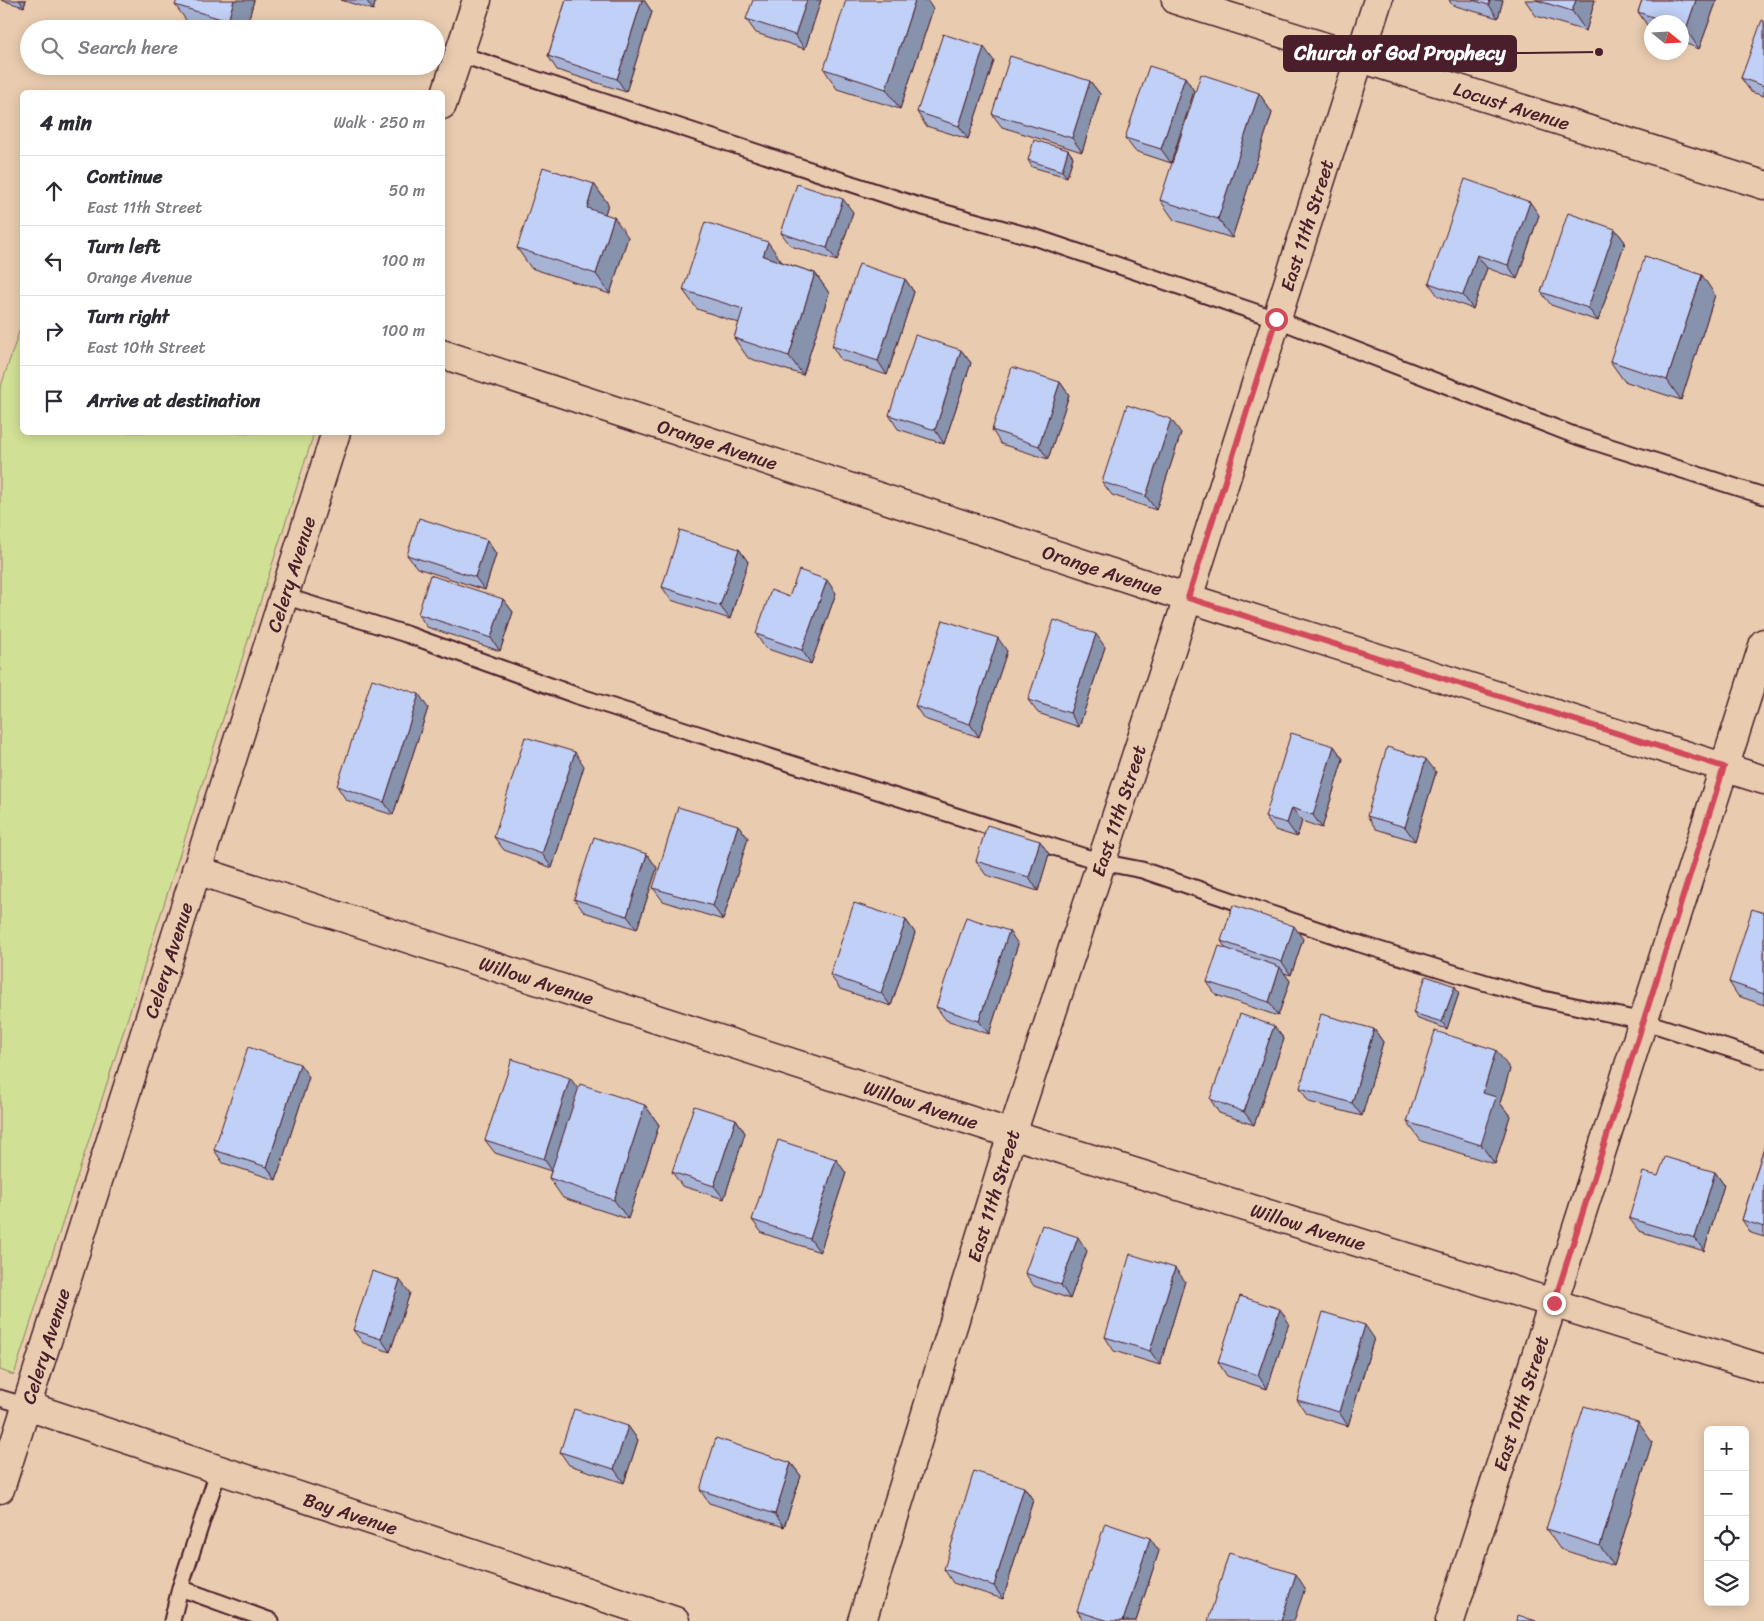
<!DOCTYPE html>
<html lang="en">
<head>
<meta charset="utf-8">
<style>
  body { margin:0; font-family:Sriracha,sans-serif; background:#f7f7f7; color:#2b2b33 }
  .controls { position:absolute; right:15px; bottom:15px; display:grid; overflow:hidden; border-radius:8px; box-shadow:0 2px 12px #0003 }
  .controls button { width:45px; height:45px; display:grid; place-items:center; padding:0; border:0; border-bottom:1px solid #e1e1e2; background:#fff; color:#2b2b33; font:25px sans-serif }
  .compass { position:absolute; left:1644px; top:15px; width:45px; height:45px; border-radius:50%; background:#fff; box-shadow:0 2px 12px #0003; rotate:108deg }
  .stop { position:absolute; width:15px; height:15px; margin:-11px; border:4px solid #d1495b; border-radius:50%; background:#fff }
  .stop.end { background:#d1495b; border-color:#fff; box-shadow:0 1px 5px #0008 }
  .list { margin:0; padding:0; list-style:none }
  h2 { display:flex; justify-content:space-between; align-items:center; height:65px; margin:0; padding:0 20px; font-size:21px }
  h2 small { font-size:16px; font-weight:400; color:#7c7c81 }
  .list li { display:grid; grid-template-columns:32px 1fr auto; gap:15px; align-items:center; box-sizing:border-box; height:70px; padding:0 20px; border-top:1px solid #e1e1e2 }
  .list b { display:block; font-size:19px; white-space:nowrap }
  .list p { margin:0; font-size:16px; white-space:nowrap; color:#7c7c81 }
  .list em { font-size:16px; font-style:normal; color:#7c7c81 }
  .icon { flex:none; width:28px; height:28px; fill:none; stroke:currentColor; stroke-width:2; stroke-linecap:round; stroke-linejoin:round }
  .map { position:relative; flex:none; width:1764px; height:1621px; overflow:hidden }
  .search { position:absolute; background:#fff; box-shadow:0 2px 12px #0003; left:20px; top:20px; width:425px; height:55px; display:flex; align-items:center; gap:12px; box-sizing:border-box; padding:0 18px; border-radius:28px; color:#7c7c81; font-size:19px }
  .panel { position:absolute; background:#fff; box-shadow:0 2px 12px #0003; left:20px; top:90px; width:425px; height:345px; border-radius:8px }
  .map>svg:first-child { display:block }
  .green { fill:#d0e195; stroke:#8d8060 }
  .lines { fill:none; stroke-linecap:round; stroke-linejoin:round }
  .service-casing { stroke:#4a1f2b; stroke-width:19 }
  .minor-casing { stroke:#4a1f2b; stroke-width:31 }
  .secondary-casing { stroke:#4a1f2b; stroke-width:31 }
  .service { stroke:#e9ccb0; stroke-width:15 }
  .minor { stroke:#e9ccb0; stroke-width:28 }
  .secondary { stroke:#e9ccb0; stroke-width:28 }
  .wall { fill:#a6b3d4; stroke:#4a1f2b }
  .shaded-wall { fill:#8792ac; stroke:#4a1f2b }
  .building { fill:#c1d0f6; stroke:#4a1f2b }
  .route { stroke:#d1495b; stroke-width:6 }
  .labels { text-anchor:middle; stroke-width:5; stroke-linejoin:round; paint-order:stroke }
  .street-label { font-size:19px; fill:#4a1f2b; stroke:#e9ccb0 }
  .leader { fill:none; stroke:#4a1f2b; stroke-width:2 }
  .callout-dot { fill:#4a1f2b; stroke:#e9ccb0; stroke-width:2 }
  .callout { fill:#4a1f2b; stroke:#4a1f2b; stroke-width:2 }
  .callout-label { font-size:20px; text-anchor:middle; font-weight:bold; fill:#fff }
</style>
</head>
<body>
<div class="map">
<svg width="1764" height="1621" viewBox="0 0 1764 1621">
  <rect width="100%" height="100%" fill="#e9ccb0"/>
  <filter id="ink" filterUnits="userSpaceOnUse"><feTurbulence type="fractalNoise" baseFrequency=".02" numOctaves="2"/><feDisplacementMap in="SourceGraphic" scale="10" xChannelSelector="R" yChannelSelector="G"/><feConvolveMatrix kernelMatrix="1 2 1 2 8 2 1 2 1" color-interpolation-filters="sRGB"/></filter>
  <g filter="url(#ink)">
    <path class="green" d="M22,323v109l292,1 -300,942 -14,-5v-981z"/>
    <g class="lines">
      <defs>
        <g id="service">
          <path d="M459,54l457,151 121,33 239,81 303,118 185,59"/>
          <path d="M284,596l125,39 169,61 523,166 41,8 215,73 116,36 61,18 109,24 121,39"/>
          <path d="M0,1398l27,8"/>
          <path d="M180,1588l91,33"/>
          <path d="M172,1621l8,-33 39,-119"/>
        </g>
        <g id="minor">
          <path id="s1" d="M1176,0l588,185"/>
          <path id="s2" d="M442,354l746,244 576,182"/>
          <path id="s3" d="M196,870l816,264 752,235"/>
          <path id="s4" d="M27,1406l648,215"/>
          <path id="s5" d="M862,1621l150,-487 176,-536 190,-598"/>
          <path id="s6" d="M1450,1621l103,-318 211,-660"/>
        </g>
        <g id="secondary">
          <path d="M442,105l35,-105"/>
          <path id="s7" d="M0,1489l336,-1057"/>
        </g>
      </defs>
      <use href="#service" class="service-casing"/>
      <use href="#minor" class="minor-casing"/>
      <use href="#secondary" class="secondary-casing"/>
      <use href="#service" class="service"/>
      <use href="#minor" class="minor"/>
      <use href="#secondary" class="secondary"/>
    </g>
    <g class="wall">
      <path d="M1,0h25l-2,7z"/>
      <path d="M254,0l-8,29h-43l-14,-5 -14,-19z"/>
      <path d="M341,0h35l-3,10z"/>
      <path d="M566,0h78l8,12 -26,80 -69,-22 -9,-14z"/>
      <path d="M821,0l-16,49 -49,-16 -10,-14z"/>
      <path d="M1449,0h54l-5,18 -46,-13z"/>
      <path d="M1525,0h70l-9,31 -50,-15z"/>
      <path d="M1642,0h75l-18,49 -17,-7v-20h-30v10l-14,-20z"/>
      <path d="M933,9l-33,100 -63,-20 -13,-20z"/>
      <path d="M1764,21v75l-13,-4 -10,-14z"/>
      <path d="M994,61l-26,78 -42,-13 -9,-14z"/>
      <path d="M1185,77l9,14 -23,72 -36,-12 -10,-13z"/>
      <path d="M1090,81l10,13 -18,58 -80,-25 -10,-13z"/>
      <path d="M1259,93l13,20 -40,125 -58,-18 -14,-20z"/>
      <path d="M1068,150l5,7 -6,20 -35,-10 -4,-7z"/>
      <path d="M594,184l14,20 -3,10 23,23 -18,57 -79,-26 -14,-20z"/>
      <path d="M853,212l-16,49 -46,-15 -10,-13z"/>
      <path d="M1539,215l-22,64 -30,-11 -14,41 -35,-13 -9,-13z"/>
      <path d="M1615,229l10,13 -27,79 -47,-16 -10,-13z"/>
      <path d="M782,262l33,11 14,20 -26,82 -55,-17 -14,-20 5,-15 -42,-14 -14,-19z"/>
      <path d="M905,279l9,13 -27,83 -46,-15 -9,-14z"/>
      <path d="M1715,295l-34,105 -57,-19 -14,-20z"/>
      <path d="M961,350l10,13 -27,81 -46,-15 -9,-14z"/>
      <path d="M1060,382l9,13 -21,64 -47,-15 -9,-14z"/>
      <path d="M1181,433l-25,77 -44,-15 -10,-13z"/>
      <path d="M487,540l9,14 -11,36 -68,-22 -10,-13z"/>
      <path d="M739,549l9,13 -18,57 -59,-19 -9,-13z"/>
      <path d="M836,593l-25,71 -46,-16 -9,-14 33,-37z"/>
      <path d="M503,599l10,13 -13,39 -73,-24 -9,-13z"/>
      <path d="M1105,647l-26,80 -41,-14 -10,-13z"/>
      <path d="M1007,651l-28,86 -55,-18 -9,-13z"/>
      <path d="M428,708l-35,107 -47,-15 -9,-14z"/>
      <path d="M1334,746l9,13 -21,69 -20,-7 -5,16 -22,-7 -10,-13z"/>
      <path d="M584,766l-32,102 -48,-18 -10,-13z"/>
      <path d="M1436,772l-21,69 -39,-12 -9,-13z"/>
      <path d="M738,825l10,13 -25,82 -60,-19 -10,-13z"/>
      <path d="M647,854l10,14 -20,61 -53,-17 -10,-13z"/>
      <path d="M1049,854l-11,37 -52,-16 -10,-14z"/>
      <path d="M1764,913v92l-26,-9 -9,-14z"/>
      <path d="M906,920l9,13 -24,73 -51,-17 -10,-14z"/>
      <path d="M1303,939l-12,36 -7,-2 6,8 -12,35 -62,-21 -9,-13 19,-33 -5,-8z"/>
      <path d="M1018,944l-29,90 -43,-14 -10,-13z"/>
      <path d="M1459,993l-12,36 -29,-10 -5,-6z"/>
      <path d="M1274,1026l10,13 -30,86 -35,-12 -9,-14z"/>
      <path d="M1374,1029l9,13 -21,74 -53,-14 -9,-14z"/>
      <path d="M1510,1069l-10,34 10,13 -15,48 -74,-23 -14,-19z"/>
      <path d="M309,1077l-33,103 -53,-17 -9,-13z"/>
      <path d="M645,1105l14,20 -31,94 -65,-21 -14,-20 2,-7 -56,-18 -10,-13z"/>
      <path d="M736,1119l9,14 -21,66 -42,-13 -10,-14z"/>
      <path d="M1764,1147v90l-13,-4 -9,-13z"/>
      <path d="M1715,1172l9,13 -20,66 -65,-20 -10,-13 29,-42z"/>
      <path d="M846,1173l-26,79 -58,-19 -10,-13z"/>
      <path d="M1087,1251l-17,48 -36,-13 -9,-13z"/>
      <path d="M1185,1281l-25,84 -46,-14 -9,-14z"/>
      <path d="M410,1293l-20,59 -27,-9 -10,-13z"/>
      <path d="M1289,1323l-22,66 -40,-13 -9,-14z"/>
      <path d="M1374,1338l-26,88 -42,-13 -9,-13z"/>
      <path d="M628,1426l10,14 -14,43 -55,-18 -9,-13z"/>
      <path d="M1652,1442l-38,124 -54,-17 -14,-20z"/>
      <path d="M791,1463l10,13 -17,51 -75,-24 -9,-13z"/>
      <path d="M1024,1487l9,13 -30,99 -50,-16 -9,-14z"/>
      <path d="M1159,1551l-23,70h-52l-7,-10z"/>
    </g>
    <g class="shaded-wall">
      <path d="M19,0h7l-2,7z"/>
      <path d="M234,0h20l-8,29h-13l-5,-8z"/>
      <path d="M366,0h10l-3,10z"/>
      <path d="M642,0h2l8,12 -26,80 -9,-13z"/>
      <path d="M807,0h14l-16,49 -10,-14z"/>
      <path d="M915,0h12l6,9 -33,100 -14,-20z"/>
      <path d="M1490,0h13l-5,18 -9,-13z"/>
      <path d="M1576,0h19l-9,31 -14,-20z"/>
      <path d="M1696,0h21l-18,49 -13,-20z"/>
      <path d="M984,47l10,14 -26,78 -9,-13z"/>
      <path d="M1185,77l9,14 -23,72 -10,-14z"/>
      <path d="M1090,81l10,13 -18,58 -10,-14z"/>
      <path d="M1259,93l13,20 -40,125 -14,-19z"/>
      <path d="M1068,150l5,7 -6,20 -5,-6z"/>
      <path d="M594,184l14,20 -7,24 -14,-20z"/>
      <path d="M843,199l10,13 -16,49 -10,-13z"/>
      <path d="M1530,202l9,13 -22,64 -9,-14z"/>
      <path d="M614,217l14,20 -18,57 -14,-20z"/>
      <path d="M1615,229l10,13 -27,79 -10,-13z"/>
      <path d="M768,242l14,20 -19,-6z"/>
      <path d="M1477,255l10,13 -14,41 -10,-14z"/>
      <path d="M815,273l14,20 -26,82 -14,-19z"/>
      <path d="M1702,275l13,20 -34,105 -14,-20z"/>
      <path d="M905,279l9,13 -27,83 -9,-14z"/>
      <path d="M961,350l10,13 -27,81 -9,-14z"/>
      <path d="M1060,382l9,13 -21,64 -9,-13z"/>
      <path d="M1171,419l10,14 -25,77 -10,-14z"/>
      <path d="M487,540l9,14 -11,36 -10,-13z"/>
      <path d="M739,549l9,13 -18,57 -10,-13z"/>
      <path d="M827,580l9,13 -25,71 -9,-14z"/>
      <path d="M503,599l10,13 -13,39 -9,-13z"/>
      <path d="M1096,634l9,13 -26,80 -9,-14z"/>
      <path d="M998,638l9,13 -28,86 -9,-13z"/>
      <path d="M419,694l9,14 -35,107 -9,-13z"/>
      <path d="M1334,746l9,13 -21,69 -9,-13z"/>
      <path d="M575,752l9,14 -32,102 -10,-14z"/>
      <path d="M1426,759l10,13 -21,69 -10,-14z"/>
      <path d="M1292,808l10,13 -5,16 -10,-14z"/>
      <path d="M738,825l10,13 -25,82 -10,-14z"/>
      <path d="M1040,841l9,13 -11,37 -9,-14z"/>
      <path d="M647,854l10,14 -20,61 -10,-13z"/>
      <path d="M906,920l9,13 -24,73 -10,-13z"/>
      <path d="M1294,926l9,13 -12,36 -9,-13z"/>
      <path d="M1009,931l9,13 -29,90 -10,-13z"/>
      <path d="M1280,967l10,14 -12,35 -9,-14z"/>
      <path d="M1455,986l4,7 -12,36 -5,-7z"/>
      <path d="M1274,1026l10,13 -30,86 -10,-13z"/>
      <path d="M1374,1029l9,13 -21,74 -10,-13z"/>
      <path d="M1496,1050l14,19 -10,34 10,13 -15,48 -14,-19 2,-52z"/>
      <path d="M300,1064l9,13 -33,103 -9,-13z"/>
      <path d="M570,1078l10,13 -27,81 -9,-13z"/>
      <path d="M645,1105l14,20 -31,94 -14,-19z"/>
      <path d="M736,1119l9,14 -21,66 -10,-13z"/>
      <path d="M836,1159l10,14 -26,79 -10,-13z"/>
      <path d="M1715,1172l9,13 -20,66 -9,-13z"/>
      <path d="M1078,1237l9,14 -17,48 -9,-14z"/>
      <path d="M1175,1268l10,13 -25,84 -10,-14z"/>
      <path d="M400,1280l10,13 -20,59 -9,-13z"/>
      <path d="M1280,1309l9,14 -22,66 -9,-14z"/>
      <path d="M1365,1325l9,13 -26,88 -9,-14z"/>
      <path d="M1638,1422l14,20 -38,124 -14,-20z"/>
      <path d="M628,1426l10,14 -14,43 -10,-14z"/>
      <path d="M791,1463l10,13 -17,51 -9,-13z"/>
      <path d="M1024,1487l9,13 -30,99 -9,-13z"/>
      <path d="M1150,1538l9,13 -23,70h-13z"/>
      <path d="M1296,1574l9,14 -11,33h-13z"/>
    </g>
    <g class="building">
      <path d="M177,0h57l-6,21 -53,-16z"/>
      <path d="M566,0h76l-25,79 -69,-23z"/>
      <path d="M753,0h54l-12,35 -49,-16z"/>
      <path d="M846,0h69l-29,89 -62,-20z"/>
      <path d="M1472,0h18l-1,5z"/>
      <path d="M1536,0h40l-4,11z"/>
      <path d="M1642,0h54l-10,29 -4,-2v-5h-15l-29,-10z"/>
      <path d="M1762,20l2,1v65l-23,-8z"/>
      <path d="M943,34l41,13 -25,79 -42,-14z"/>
      <path d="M1010,56l80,25 -18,57 -80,-24z"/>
      <path d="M1149,66l36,11 -24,72 -36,-11z"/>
      <path d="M1201,74l58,19 -41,126 -58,-19z"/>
      <path d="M1034,140l34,10 -6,21 -34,-11z"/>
      <path d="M543,167l51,17 -7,24 27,9 -18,57 -79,-26z"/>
      <path d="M1465,179l65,23 -22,63 -31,-10 -14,40 -34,-12z"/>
      <path d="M797,184l46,15 -16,49 -46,-15z"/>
      <path d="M1568,213l47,16 -27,79 -47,-16z"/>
      <path d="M705,222l63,20 -5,14 52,17 -26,83 -55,-18 9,-29 -60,-19z"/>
      <path d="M1645,256l57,19 -35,105 -57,-19z"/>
      <path d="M859,264l46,15 -27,82 -46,-15z"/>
      <path d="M915,335l46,15 -26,80 -46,-15z"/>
      <path d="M1012,367l48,15 -21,64 -47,-16z"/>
      <path d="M1127,405l44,14 -25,77 -44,-14z"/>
      <path d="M419,518l68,22 -12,37 -68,-22z"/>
      <path d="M680,530l59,19 -19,57 -58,-19z"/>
      <path d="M799,570l28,10 -25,70 -46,-16 15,-44 18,7z"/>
      <path d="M430,575l73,24 -12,39 -73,-24z"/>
      <path d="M943,620l55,18 -28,86 -55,-18z"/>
      <path d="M1054,620l42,14 -26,79 -42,-13z"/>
      <path d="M372,679l47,15 -35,108 -47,-16z"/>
      <path d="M1291,733l43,13 -21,69 -21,-7 -5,15 -22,-6z"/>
      <path d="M525,737l50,15 -33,102 -48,-17z"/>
      <path d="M1387,747l39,12 -21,68 -38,-11z"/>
      <path d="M678,807l60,18 -25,81 -60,-18z"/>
      <path d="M987,825l53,16 -11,36 -53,-16z"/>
      <path d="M594,837l53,17 -20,62 -53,-17z"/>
      <path d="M854,903l52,17 -25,73 -51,-18z"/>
      <path d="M1233,905l61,21 -12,36 -61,-21z"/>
      <path d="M1752,909l12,4v81l-35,-12z"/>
      <path d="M966,917l43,14 -30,90 -43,-14z"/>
      <path d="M1219,946l61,21 -11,35 -62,-20z"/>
      <path d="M1426,976l29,10 -13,36 -29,-9z"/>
      <path d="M1240,1014l34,12 -30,86 -34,-13z"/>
      <path d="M1321,1014l53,15 -22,74 -52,-15z"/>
      <path d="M1435,1031l61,19 -13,43 13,4 -15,48 -74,-23z"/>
      <path d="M248,1047l52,17 -33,103 -53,-17z"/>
      <path d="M512,1059l58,19 -26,81 -59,-19z"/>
      <path d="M580,1084l65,21 -31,95 -65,-22z"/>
      <path d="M694,1106l42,13 -22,67 -42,-14z"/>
      <path d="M778,1140l58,19 -26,80 -58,-19z"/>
      <path d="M1764,1147v80l-22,-7z"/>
      <path d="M1665,1157l50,15 -20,66 -66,-20 14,-46 15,4z"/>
      <path d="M1042,1225l36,12 -17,48 -36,-12z"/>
      <path d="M1130,1254l45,14 -25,83 -45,-14z"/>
      <path d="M372,1271l28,9 -19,59 -28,-9z"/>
      <path d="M1240,1296l40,13 -22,66 -40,-13z"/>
      <path d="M1323,1312l42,13 -26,87 -42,-12z"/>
      <path d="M1584,1406l54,16 -38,124 -54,-17z"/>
      <path d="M574,1409l54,17 -14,43 -54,-17z"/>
      <path d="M716,1438l75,25 -16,51 -75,-24z"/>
      <path d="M974,1471l50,16 -30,99 -50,-17z"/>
      <path d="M1105,1523l45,15 -27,83h-14l-32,-10z"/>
      <path d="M1229,1553l67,21 -15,47h-73z"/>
      <path d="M1518,1615l18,6h-19z"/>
    </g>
  </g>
  <g class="lines" filter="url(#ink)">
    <path class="route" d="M1276,319l-88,279 536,169 -170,536"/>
  </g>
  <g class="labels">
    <g class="street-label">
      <text dy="7" stroke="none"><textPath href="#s1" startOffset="352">Locust Avenue</textPath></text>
      <text dy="7" stroke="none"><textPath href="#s5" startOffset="1465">East 11th Street</textPath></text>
      <text dy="7" stroke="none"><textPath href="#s2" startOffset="290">Orange Avenue</textPath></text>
      <text dy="7" stroke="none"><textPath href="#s2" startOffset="695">Orange Avenue</textPath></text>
      <text dy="7" stroke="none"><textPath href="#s7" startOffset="960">Celery Avenue</textPath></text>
      <text dy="7" stroke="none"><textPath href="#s5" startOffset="850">East 11th Street</textPath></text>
      <text dy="7" stroke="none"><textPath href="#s7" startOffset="555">Celery Avenue</textPath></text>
      <text dy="7" stroke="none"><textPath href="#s3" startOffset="358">Willow Avenue</textPath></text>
      <text dy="7" stroke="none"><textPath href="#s3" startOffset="762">Willow Avenue</textPath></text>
      <text dy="7" stroke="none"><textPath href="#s5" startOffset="445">East 11th Street</textPath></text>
      <text dy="7" stroke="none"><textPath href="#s3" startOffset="1168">Willow Avenue</textPath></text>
      <text dy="7" stroke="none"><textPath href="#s7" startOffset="150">Celery Avenue</textPath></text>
      <text dy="7" stroke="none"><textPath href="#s6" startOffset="229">East 10th Street</textPath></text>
      <text dy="7" stroke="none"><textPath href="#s4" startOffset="341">Bay Avenue</textPath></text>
    </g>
  </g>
  <path class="leader" d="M1599 52L1516 53"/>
  <circle class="callout-dot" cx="1599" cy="52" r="5"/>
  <rect class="callout" x="1284" y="36" width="232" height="35" rx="5"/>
  <g class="callout-label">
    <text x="1400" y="60">Church of God Prophecy</text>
  </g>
</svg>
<div class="controls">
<button>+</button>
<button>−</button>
<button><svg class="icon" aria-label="locate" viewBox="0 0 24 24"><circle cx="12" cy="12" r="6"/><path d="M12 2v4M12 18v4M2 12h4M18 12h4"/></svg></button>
<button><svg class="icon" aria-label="layers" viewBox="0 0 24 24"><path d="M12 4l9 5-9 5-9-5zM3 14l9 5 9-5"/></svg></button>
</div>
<svg class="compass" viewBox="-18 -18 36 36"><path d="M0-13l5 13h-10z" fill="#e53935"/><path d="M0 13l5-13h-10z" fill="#7c7c81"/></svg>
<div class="stop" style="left:1276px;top:319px"></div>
<div class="stop end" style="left:1554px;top:1303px"></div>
<div class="search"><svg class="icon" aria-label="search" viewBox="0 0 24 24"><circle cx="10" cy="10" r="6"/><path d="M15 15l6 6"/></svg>Search here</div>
<section class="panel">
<h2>4 min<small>Walk · 250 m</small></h2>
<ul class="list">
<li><svg class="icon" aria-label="ahead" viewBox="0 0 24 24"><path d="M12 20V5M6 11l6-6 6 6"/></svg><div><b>Continue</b><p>East 11th Street</p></div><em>50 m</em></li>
<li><svg class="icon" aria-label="left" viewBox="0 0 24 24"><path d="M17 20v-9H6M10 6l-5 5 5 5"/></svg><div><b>Turn left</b><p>Orange Avenue</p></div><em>100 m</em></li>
<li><svg class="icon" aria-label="right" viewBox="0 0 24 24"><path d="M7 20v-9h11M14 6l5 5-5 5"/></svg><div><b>Turn right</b><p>East 10th Street</p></div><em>100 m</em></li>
<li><svg class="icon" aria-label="arrive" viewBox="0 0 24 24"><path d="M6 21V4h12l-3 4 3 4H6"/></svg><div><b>Arrive at destination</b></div></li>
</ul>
</section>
</div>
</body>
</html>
